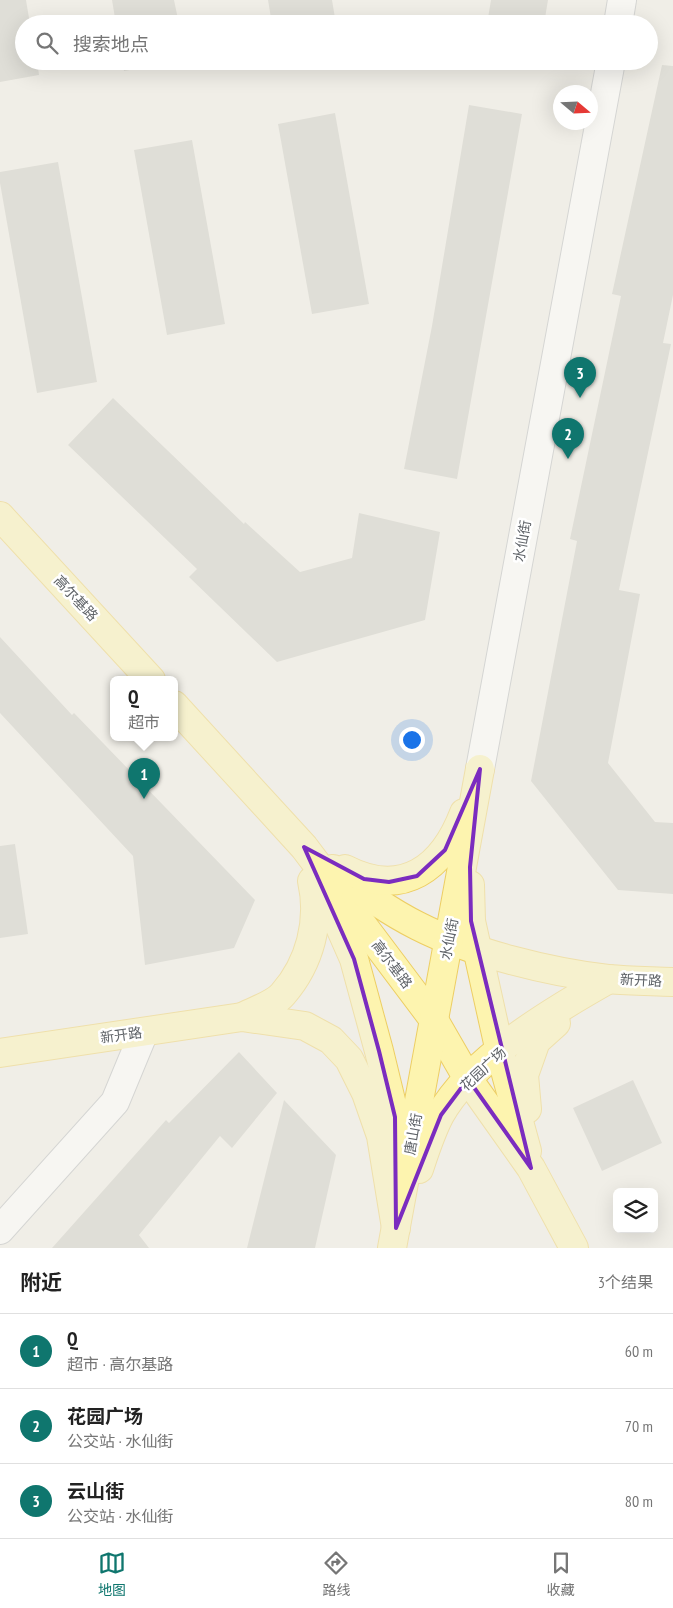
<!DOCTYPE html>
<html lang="zh">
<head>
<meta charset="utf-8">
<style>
  body { margin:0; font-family:"PT Sans Narrow","Noto Sans SC",sans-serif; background:#f2f2f2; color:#222 }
  .controls { position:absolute; right:15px; bottom:15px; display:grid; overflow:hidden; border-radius:8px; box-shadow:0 5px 20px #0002 }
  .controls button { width:45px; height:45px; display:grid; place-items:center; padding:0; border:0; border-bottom:1px solid #e0e0e0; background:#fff; color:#222; font:25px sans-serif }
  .compass { position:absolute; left:553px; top:85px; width:45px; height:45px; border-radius:50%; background:#fff; box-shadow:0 5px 20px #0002; rotate:109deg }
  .you { position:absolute; left:411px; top:739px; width:18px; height:18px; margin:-12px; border:4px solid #fff; border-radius:50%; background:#1a73e8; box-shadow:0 0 0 8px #1a73e833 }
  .badge { display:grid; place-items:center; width:32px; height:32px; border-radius:50%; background:#0f766e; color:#fff; font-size:16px; font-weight:700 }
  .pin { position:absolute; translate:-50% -41px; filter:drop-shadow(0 1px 2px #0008) }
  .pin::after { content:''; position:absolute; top:26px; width:18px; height:15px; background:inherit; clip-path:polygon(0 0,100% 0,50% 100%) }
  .popup { position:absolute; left:110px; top:676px; width:68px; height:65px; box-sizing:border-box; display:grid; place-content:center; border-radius:8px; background:#fff; filter:drop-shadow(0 1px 4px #0005); font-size:16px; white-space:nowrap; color:#767676 }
  .popup b { font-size:19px; color:#222 }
  .popup::after { content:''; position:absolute; left:50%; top:100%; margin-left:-10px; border:10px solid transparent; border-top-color:#fff }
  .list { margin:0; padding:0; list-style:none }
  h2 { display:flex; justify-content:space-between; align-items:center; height:65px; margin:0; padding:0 20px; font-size:21px }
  h2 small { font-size:16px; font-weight:400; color:#767676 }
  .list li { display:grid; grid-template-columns:32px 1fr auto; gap:15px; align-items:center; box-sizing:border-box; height:75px; padding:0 20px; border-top:1px solid #e0e0e0 }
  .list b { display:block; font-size:19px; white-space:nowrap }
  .list p { margin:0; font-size:16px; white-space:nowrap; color:#767676 }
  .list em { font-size:16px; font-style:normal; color:#767676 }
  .icon { flex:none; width:28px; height:28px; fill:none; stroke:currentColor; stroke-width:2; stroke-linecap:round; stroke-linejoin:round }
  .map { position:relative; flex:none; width:673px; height:1248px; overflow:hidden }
  .search { position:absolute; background:#fff; box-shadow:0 5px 20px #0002; left:15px; right:15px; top:15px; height:55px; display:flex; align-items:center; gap:12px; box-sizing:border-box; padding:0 18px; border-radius:28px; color:#767676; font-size:19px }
  .sheet { height:290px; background:#fff }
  nav { display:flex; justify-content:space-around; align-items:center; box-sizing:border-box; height:70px; border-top:1px solid #e0e0e0; background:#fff; font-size:14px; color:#767676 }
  nav a { display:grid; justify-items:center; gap:2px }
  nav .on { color:#0f766e }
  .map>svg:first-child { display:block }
  .building { fill:#cbcac3 }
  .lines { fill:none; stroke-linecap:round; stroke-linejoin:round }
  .minor-casing { stroke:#b4b7bb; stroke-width:30 }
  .major-casing { stroke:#edce63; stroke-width:30 }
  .minor { stroke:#fff; stroke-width:28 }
  .major { stroke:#fdf4af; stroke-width:28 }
  .marked { fill:none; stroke:#7b2cbf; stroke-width:4; stroke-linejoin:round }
  .labels { text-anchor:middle; stroke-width:5; stroke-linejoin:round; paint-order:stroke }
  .street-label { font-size:14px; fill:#5e6267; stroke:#fff }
</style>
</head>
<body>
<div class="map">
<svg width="673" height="1248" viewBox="0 0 673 1248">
  <rect width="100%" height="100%" fill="#f0eee7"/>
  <g class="building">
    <path d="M0,0h26l4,24h-6v37h13l2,14 -39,7z"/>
    <path d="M112,0h62l5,24h-63z"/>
    <path d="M268,0h64l4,24h-64z"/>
    <path d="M491,0h57l-4,24h-57z"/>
    <path d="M122,61h58l-56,10z"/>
    <path d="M662,65l11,1v229l-10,48 8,1 -52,246 21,4 -32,169 47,59 18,1v71l-55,-4 -87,-109 46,-240 -7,-2 51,-243 -9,-2z"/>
    <path d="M469,105l53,9 -65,365 -53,-10 28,-143z"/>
    <path d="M335,113l34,191 -57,10 -34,-190z"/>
    <path d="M192,140l33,184 -58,11 -33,-185z"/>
    <path d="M58,162l39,220 -60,11 -37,-210v-11z"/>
    <path d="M113,398l131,126 1,-2 55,50 52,-14 7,-45 81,19 -15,88 -148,42 -88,-85 8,-8 -129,-124z"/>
    <path d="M0,637l72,78 2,-2 181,187 -21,48 -89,17 -12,-109 -133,-143z"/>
    <path d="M15,844l13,90 -28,4v-92z"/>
    <path d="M239,1052l38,41 -45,55 -12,-12 -81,99 10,13h-97l114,-128 3,3z"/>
    <path d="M633,1080l29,63 -60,28 -29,-63z"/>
    <path d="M284,1100l52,55 -21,93h-68z"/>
  </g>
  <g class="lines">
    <defs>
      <g id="minor">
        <path d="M618,24l4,-24"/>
        <path d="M480,769l131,-708"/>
        <path d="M0,1230l115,-128 29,-70"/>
      </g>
      <g id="major">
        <path d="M0,516l151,164"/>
        <path d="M174,705l130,142 130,173 34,59 63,89 43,80"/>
        <path d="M333,869c27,22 55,42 85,57 53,27 131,46 190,53 22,2 44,2 65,3"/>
        <path d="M345,869c58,30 98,-1 119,-56"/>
        <path d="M470,885l1,36 29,131 27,99"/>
        <path d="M324,891l30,68 25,92 16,66v37"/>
        <path d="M242,1017c12,-6 33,-13 41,-23 27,-31 38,-73 29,-113"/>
        <path d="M0,1053l242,-36 63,9 26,14 18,19 17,34 15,43 15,92"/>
        <path d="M527,1109l-3,-34 12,-34 20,-18"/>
        <path d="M419,1169c6,-18 12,-37 21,-54 31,-56 114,-105 169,-136"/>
        <path d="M392,1248l88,-479"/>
      </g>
    </defs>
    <use href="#minor" class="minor-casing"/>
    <use href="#major" class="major-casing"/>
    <use href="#minor" class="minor"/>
    <use href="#major" class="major"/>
  </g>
  <path d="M0 0H673V1248H0ZM480,769l-10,98 1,54 60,247 -63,-89 -27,36 -45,113 -1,-111 -16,-66 -25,-92 -50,-112 60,32 25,3 28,-6 28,-26z" fill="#f0eee7" fill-opacity=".55" fill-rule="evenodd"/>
  <path class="marked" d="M480,769l-10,98 1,54 60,247 -63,-89 -27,36 -45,113 -1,-111 -16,-66 -25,-92 -50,-112 60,32 25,3 28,-6 28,-26z"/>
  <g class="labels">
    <g class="street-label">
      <text transform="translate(522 541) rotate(-80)" y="5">水仙街</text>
      <text transform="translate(76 598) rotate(47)" y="5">高尔基路</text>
      <text transform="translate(449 939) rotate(-79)" y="5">水仙街</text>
      <text transform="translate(392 964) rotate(53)" y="5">高尔基路</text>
      <text transform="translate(641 980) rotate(3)" y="5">新开路</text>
      <text transform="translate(121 1035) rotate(-8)" y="5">新开路</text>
      <text transform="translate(483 1069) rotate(-43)" y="5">花园广场</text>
      <text transform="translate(413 1134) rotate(-80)" y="5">唐山街</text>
    </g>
  </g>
</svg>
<div class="controls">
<button><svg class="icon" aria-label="layers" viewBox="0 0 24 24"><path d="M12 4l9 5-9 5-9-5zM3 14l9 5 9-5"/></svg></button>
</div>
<svg class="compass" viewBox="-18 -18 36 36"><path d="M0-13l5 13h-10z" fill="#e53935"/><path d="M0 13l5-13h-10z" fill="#767676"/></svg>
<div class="you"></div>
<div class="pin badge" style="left:144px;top:799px">1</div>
<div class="popup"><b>Q</b>超市</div>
<div class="pin badge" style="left:568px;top:459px">2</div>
<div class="pin badge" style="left:580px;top:398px">3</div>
<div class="search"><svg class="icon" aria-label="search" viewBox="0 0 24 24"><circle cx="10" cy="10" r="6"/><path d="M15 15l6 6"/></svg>搜索地点</div>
</div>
<section class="sheet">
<h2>附近<small>3个结果</small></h2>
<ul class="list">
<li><span class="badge">1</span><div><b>Q</b><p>超市 · 高尔基路</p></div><em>60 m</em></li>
<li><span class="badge">2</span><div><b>花园广场</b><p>公交站 · 水仙街</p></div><em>70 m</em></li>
<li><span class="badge">3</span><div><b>云山街</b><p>公交站 · 水仙街</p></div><em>80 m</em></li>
</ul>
</section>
<nav>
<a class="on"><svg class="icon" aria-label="map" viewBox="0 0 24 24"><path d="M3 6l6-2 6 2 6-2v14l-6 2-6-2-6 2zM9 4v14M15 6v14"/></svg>地图</a>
<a><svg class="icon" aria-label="directions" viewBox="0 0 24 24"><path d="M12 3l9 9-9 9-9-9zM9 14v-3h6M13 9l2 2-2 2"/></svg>路线</a>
<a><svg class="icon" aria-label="saved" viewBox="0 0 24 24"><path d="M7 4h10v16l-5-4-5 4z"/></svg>收藏</a>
</nav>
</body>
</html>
